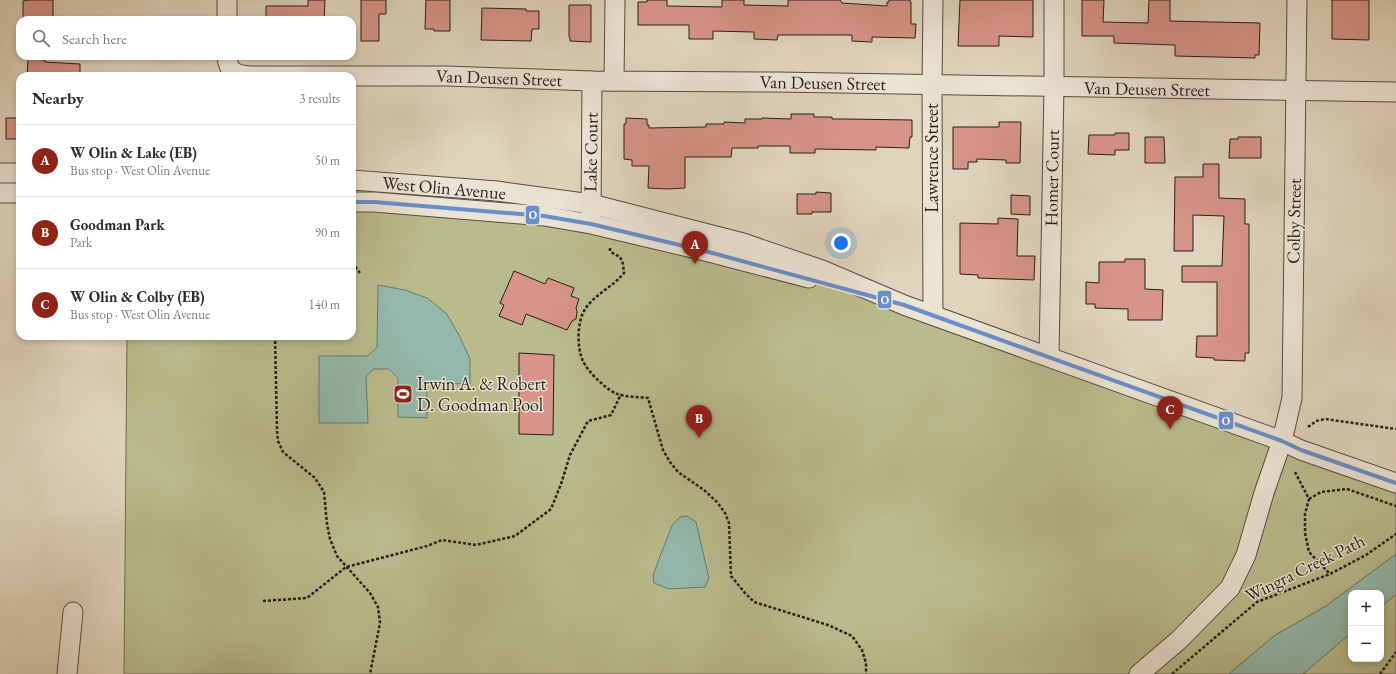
<!DOCTYPE html>
<html lang="en">
<head>
<meta charset="utf-8">
<style>
  body { margin:0; font-family:"EB Garamond",serif; background:#f7f7f7; color:#2b2b33 }
  .controls { position:absolute; right:12px; bottom:12px; display:grid; overflow:hidden; border-radius:8px; box-shadow:0 2px 6px #0003 }
  .controls button { width:36px; height:36px; display:grid; place-items:center; padding:0; border:0; border-bottom:1px solid #e1e1e2; background:#fff; color:#2b2b33; font:20px sans-serif }
  .you { position:absolute; left:841px; top:243px; width:14px; height:14px; margin:-10px; border:3px solid #fff; border-radius:50%; background:#1a73e8; box-shadow:0 0 0 6px #1a73e833 }
  .badge { display:grid; place-items:center; width:26px; height:26px; border-radius:50%; background:#8f2418; color:#fff; font-size:13px; font-weight:700 }
  .pin { position:absolute; translate:-50% -33px; filter:drop-shadow(0 1px 2px #0008) }
  .pin::after { content:''; position:absolute; top:21px; width:14px; height:12px; background:inherit; clip-path:polygon(0 0,100% 0,50% 100%) }
  .list { margin:0; padding:0; list-style:none }
  h2 { display:flex; justify-content:space-between; align-items:center; height:52px; margin:0; padding:0 16px; font-size:17px }
  h2 small { font-size:13px; font-weight:400; color:#7c7c81 }
  .list li { display:grid; grid-template-columns:26px 1fr auto; gap:12px; align-items:center; box-sizing:border-box; height:72px; padding:0 16px; border-top:1px solid #e1e1e2 }
  .list b { display:block; font-size:15px; white-space:nowrap }
  .list p { margin:0; font-size:13px; white-space:nowrap; color:#7c7c81 }
  .list em { font-size:13px; font-style:normal; color:#7c7c81 }
  .icon { flex:none; width:22px; height:22px; fill:none; stroke:currentColor; stroke-width:2; stroke-linecap:round; stroke-linejoin:round }
  .map { position:relative; flex:none; width:1396px; height:674px; overflow:hidden }
  .search { position:absolute; background:#fff; box-shadow:0 2px 6px #0003; left:16px; top:16px; width:340px; height:44px; display:flex; align-items:center; gap:10px; box-sizing:border-box; padding:0 14px; border-radius:12px; color:#7c7c81; font-size:15px }
  .panel { position:absolute; background:#fff; box-shadow:0 2px 6px #0003; left:16px; top:72px; width:340px; height:268px; border-radius:12px }
  .map>svg:first-child { display:block }
  .green { fill:#b9bb8c; stroke:#706d51 }
  .water { fill:#94b9ac; stroke:#687b70 }
  .building { fill:#d79488; stroke:#271f16 }
  .lines { fill:none; stroke-linecap:round; stroke-linejoin:round }
  .minor-casing { stroke:#554c40; stroke-width:21 }
  .path { stroke:#271f16; stroke-width:2.5; stroke-dasharray:3 2; stroke-linecap:butt }
  .minor { stroke:#ebe3d3; stroke-width:19 }
  .bus-1-casing { stroke:#ebe3d3; stroke-width:7 }
  .bus-1 { stroke:#698eca; stroke-width:4 }
  .labels { text-anchor:middle; stroke-width:3; stroke-linejoin:round; paint-order:stroke }
  .street-label { font-size:18px; fill:#271f16; stroke:#ebe3d3 }
  .poi-label { font-size:18px; fill:#271f16; stroke:#ebe3d3; text-anchor:start }
  .line-badge { stroke:#ebe3d3; stroke-width:1.5 }
  .badge-label { font-size:11px; text-anchor:middle; font-weight:bold; fill:#fff }
</style>
</head>
<body>
<div class="map">
<svg width="1396" height="674" viewBox="0 0 1396 674">
  <rect width="100%" height="100%" fill="#e0d4bc"/>
  <filter id="stains"><feTurbulence type="fractalNoise" baseFrequency=".005" numOctaves="4"/><feColorMatrix values="0 0 0 0 .2 0 0 0 0 .09 0 0 0 0 .02 0 0 0 .5 -.17"/></filter>
  <radialGradient id="worn" r=".72"><stop offset=".6" stop-color="#630" stop-opacity="0"/><stop offset="1" stop-color="#630" stop-opacity=".3"/></radialGradient>
  <g class="green">
    <path d="M352,202l192,14 231,53 129,36 492,178v71l-70,52 -52,30 -45,38h-1105l3,-338h225z"/>
    <path d="M1396,594v80h-93l48,-41v26h30v-52z"/>
  </g>
  <g class="water">
    <path d="M378,285l27,5 22,8 19,15 13,22 11,24v25l-43,-1v35l-29,-1v-39l-9,-9h-15l-8,7 2,47h-49v-67h49l9,-9z"/>
    <path d="M687,516l9,6 13,56 -4,9 -36,2 -15,-6 -1,-8 14,-37 6,-14 7,-7z"/>
    <path d="M1396,554v40l-15,13v-14h-30v40l-48,41h-74l45,-38 52,-30z"/>
  </g>
  <g class="building">
    <path d="M29,0h24v20h-30v-19z"/>
    <path d="M308,0h17l-1,20h-58v-14h42z"/>
    <path d="M361,0h25v14h-7v27h-18z"/>
    <path d="M426,0h24v31h-16v-2h-9z"/>
    <path d="M647,0h20v6l55,1v-7h22v5l44,1v-6h52l2,3 45,3v-4h2v-2h21v2h1v22h5l-1,14 -43,-1v5l-20,-1v-6h-74l-1,5 -23,-1v-7l-41,-1v8h-24v-14h-51v-23h9z"/>
    <path d="M960,0h73v37l-34,-1v10h-41z"/>
    <path d="M1082,0h22l-1,22 45,1 1,-23h21v21l90,2 -1,32h-4v3l-80,-2v-11l-61,-2v-7h-32z"/>
    <path d="M1332,0h37v40l-37,-1z"/>
    <path d="M569,5h22v37l-21,-1v-4h-1z"/>
    <path d="M482,8l44,1v2h13v18h-7l-1,12 -50,-1z"/>
    <path d="M28,59l17,1v2l35,2v12h-53z"/>
    <path d="M791,114h23v3h18v2h13l67,1v17h-2l-1,11 -33,-1v3l-61,-1v4h-25v-7h-32v2h-26l-1,9h-46v31l-18,1 -19,-1 1,-22h-17v-6l-8,-1v-35h2v-6l21,1v6h2v3l57,-1v-3h18v-2l21,1v-4h17v-1l29,1z"/>
    <rect x="6" y="118" width="14" height="21"/>
    <path d="M999,122h22l-1,41h-14v-3l-29,-1v3h-9v7h-15v-42h46z"/>
    <path d="M1115,133h14v17h-14v5l-27,-1 1,-19h26z"/>
    <path d="M1145,137h19l1,26h-20z"/>
    <path d="M1238,137h23v21h-32l1,-19h8z"/>
    <path d="M1203,164h16v34l26,1v25h4v129h-4v8l-31,-1v-2l-18,-1 1,-21h20v-54h-35v-16h40l2,-50 -31,-1v36h-19l1,-74h28z"/>
    <path d="M816,192l15,1v19h-19v2h-15v-20h19z"/>
    <path d="M1011,195l19,1v19l-19,-1z"/>
    <path d="M998,218l20,1 -1,37h18l-1,24 -56,-2v-3l-18,-1v-51l38,1z"/>
    <path d="M1125,259h20v30l18,1 -1,30h-34v-11l-33,-1v-4h-9v-22l13,1v-21h26z"/>
    <path d="M514,271l31,13 3,-6 26,10 -3,8 8,3 -3,9 1,4 -1,7 -4,2 -5,9 -41,-16 -4,11 -23,-9 5,-11 -4,-2z"/>
    <path d="M519,353l35,2 -1,80 -34,-1z"/>
  </g>
  <g class="lines">
    <defs>
      <g id="minor">
        <path d="M227,0v20"/>
        <path d="M933,0l-1,85 1,230"/>
        <path d="M227,56c1,16 8,18 22,20"/>
        <path d="M251,76h196l145,5 185,1 619,10"/>
        <path d="M614,81l1,-81"/>
        <path d="M0,173h20"/>
        <path d="M352,180l145,11 94,13 152,39 79,27 82,35 378,136 19,9 95,33"/>
        <path d="M0,193h20"/>
        <path d="M352,202h22l170,14 47,8 114,27 104,27"/>
        <path d="M591,217l1,-136"/>
        <path d="M1049,356l5,-269v-87"/>
        <path d="M67,674l6,-62"/>
        <path d="M1139,674l40,-34 51,-52 16,-33 18,-62 18,-52 10,-43 5,-398"/>
      </g>
    </defs>
    <use href="#minor" class="minor-casing"/>
    <g class="path">
      <path d="M610,248v3l4,3 6,3 3,7 1,9c-11,14 -31,22 -40,38 -7,12 -7,38 -1,50 4,10 23,28 32,32 8,4 24,4 33,5l15,52 7,12 8,10 26,18 13,12 8,11 4,10 2,53 14,17 9,9 74,23 24,11 10,14 4,13v11"/>
      <path d="M352,265l1,-1 7,9"/>
      <path d="M275,336l2,95 1,10 5,11 32,26 9,14 3,32 3,15 7,17 33,37 8,14 2,16 -10,51"/>
      <path d="M1308,427l8,-6 9,-2 71,10"/>
      <path d="M1295,472l14,27 -4,15v19l4,19 21,22"/>
      <path d="M1309,499l12,-7 26,-3 49,17"/>
      <path d="M263,601l44,-3 39,-31 81,-21 15,-6 34,5 39,-9 36,-27 10,-25 9,-29 18,-34 23,-6 10,-21"/>
      <path d="M1172,674l85,-72 73,-28 36,-19 30,-21"/>
      <path d="M1380,674l16,-22"/>
    </g>
    <use href="#minor" class="minor"/>
    <defs>
      <path id="bus-1" d="M352,202h22l170,14 47,8 114,27 199,54 378,136 19,9 95,33"/>
    </defs>
    <use href="#bus-1" class="bus-1-casing"/>
    <use href="#bus-1" class="bus-1"/>
  </g>
  <defs>
    <symbol id="stadium-square" viewBox="-11 -11 22 22"><rect x="-9" y="-9" width="18" height="18" rx="4" fill="#8f2418" stroke="#ebe3d3"/><path d="M0-5a6.5 5 0 1 0 0 10a6.5 5 0 1 0 0-10ZM-3.5-1.8h7v3.6h-7Z" fill="#fff"/></symbol>
  </defs>
  <g fill-rule="evenodd">
    <use href="#stadium-square" x="392" y="383" width="22" height="22"/>
  </g>
  <g class="labels">
    <g class="street-label">
      <text transform="translate(499 78) rotate(2)" y="6">Van Deusen Street</text>
      <text transform="translate(823 83) rotate(1)" y="6">Van Deusen Street</text>
      <text transform="translate(1147 89) rotate(1)" y="6">Van Deusen Street</text>
      <text transform="translate(591 152) rotate(-89)" y="6">Lake Court</text>
      <text transform="translate(932 158) rotate(-90)" y="6">Lawrence Street</text>
      <text transform="translate(1052 178) rotate(-89)" y="6">Homer Court</text>
      <text transform="translate(444 188) rotate(5)" y="6">West Olin Avenue</text>
      <text transform="translate(1294 221) rotate(-89)" y="6">Colby Street</text>
      <text transform="translate(1305 568) rotate(-26)" y="6">Wingra Creek Path</text>
    </g>
    <g class="poi-label">
      <text x="417" y="390">Irwin A. &amp; Robert<tspan x="417" dy="21">D. Goodman Pool</tspan></text>
    </g>
  </g>
  <g class="line-badge">
    <rect x="525" y="205" width="15" height="20" rx="4" fill="#698eca"/>
    <rect x="877" y="290" width="15" height="19" rx="4" fill="#698eca"/>
    <rect x="1218" y="411" width="16" height="19" rx="4" fill="#698eca"/>
  </g>
  <g class="badge-label">
    <text x="533" y="219">O</text>
    <text x="885" y="304">O</text>
    <text x="1226" y="425">O</text>
  </g>
  <rect width="100%" height="100%" filter="url(#stains)"/>
  <rect width="100%" height="100%" fill="url(#worn)"/>
</svg>
<div class="controls">
<button>+</button>
<button>−</button>
</div>
<div class="you"></div>
<div class="pin badge" style="left:695px;top:264px">A</div>
<div class="pin badge" style="left:699px;top:438px">B</div>
<div class="pin badge" style="left:1170px;top:429px">C</div>
<div class="search"><svg class="icon" aria-label="search" viewBox="0 0 24 24"><circle cx="10" cy="10" r="6"/><path d="M15 15l6 6"/></svg>Search here</div>
<section class="panel">
<h2>Nearby<small>3 results</small></h2>
<ul class="list">
<li><span class="badge">A</span><div><b>W Olin &amp; Lake (EB)</b><p>Bus stop · West Olin Avenue</p></div><em>50 m</em></li>
<li><span class="badge">B</span><div><b>Goodman Park</b><p>Park</p></div><em>90 m</em></li>
<li><span class="badge">C</span><div><b>W Olin &amp; Colby (EB)</b><p>Bus stop · West Olin Avenue</p></div><em>140 m</em></li>
</ul>
</section>
</div>
</body>
</html>
